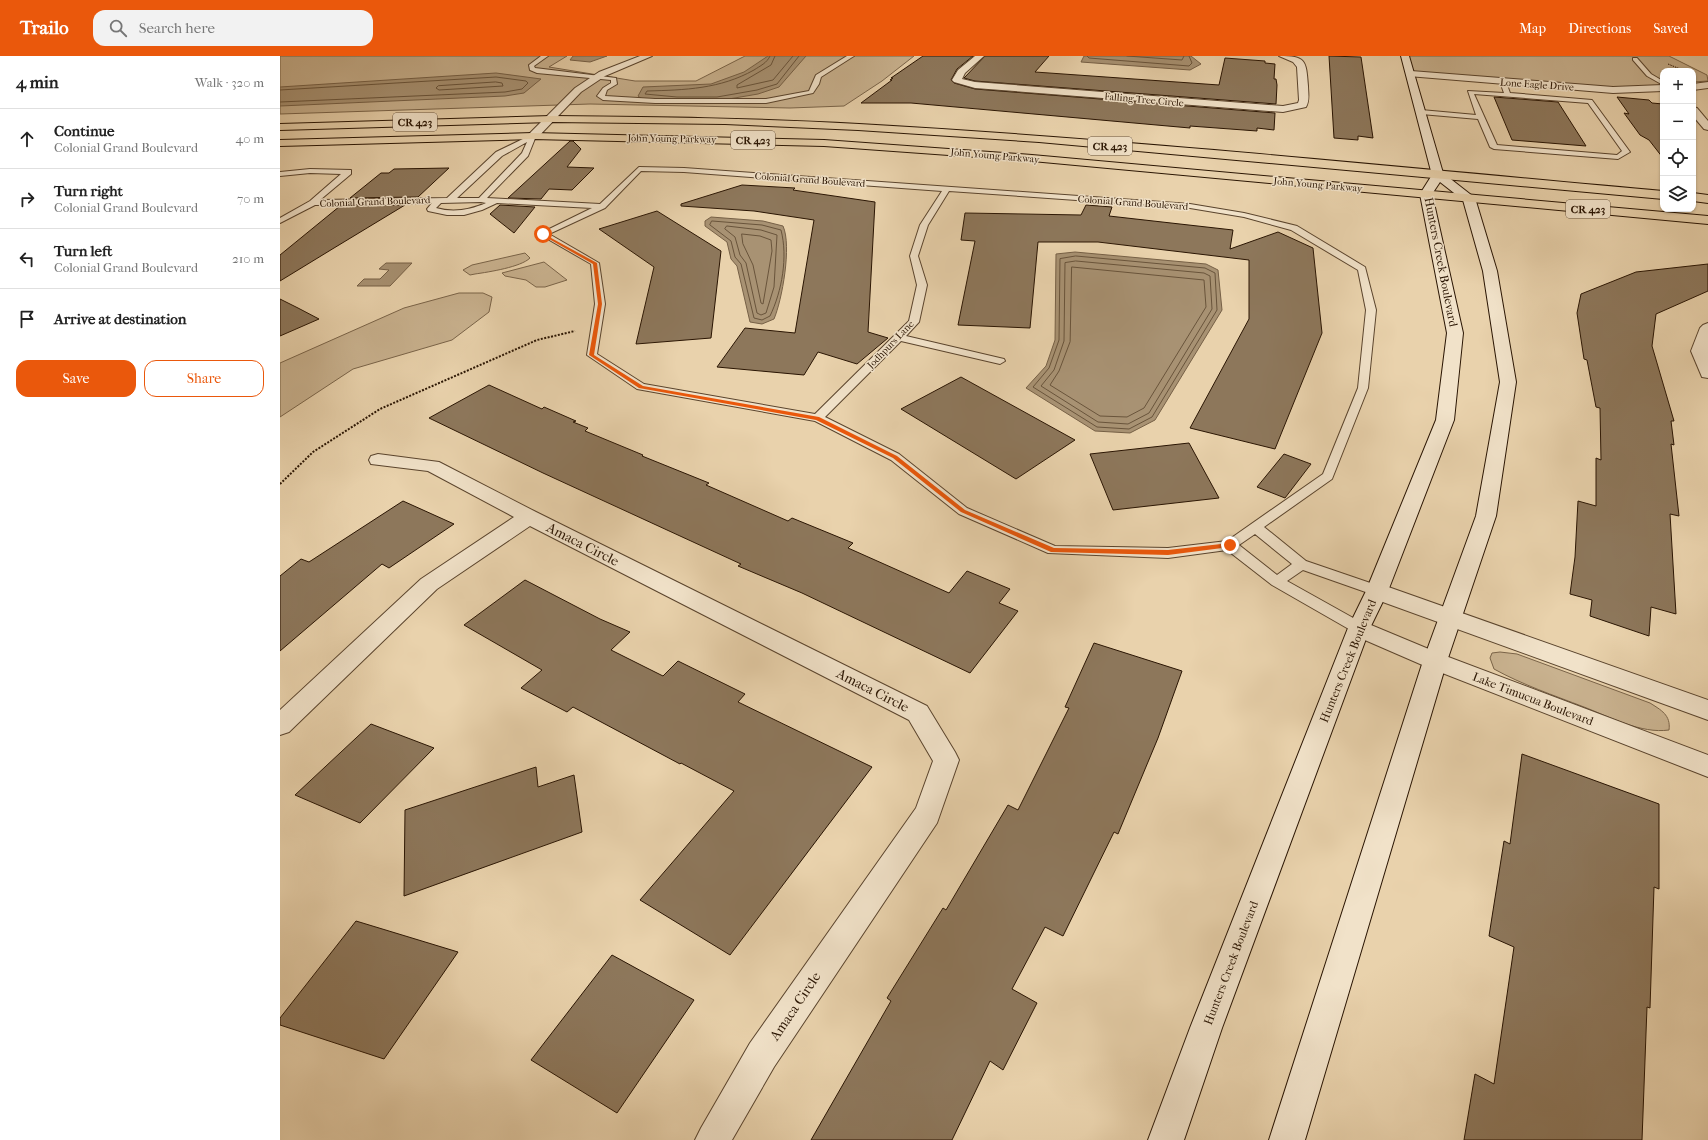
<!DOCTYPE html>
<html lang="en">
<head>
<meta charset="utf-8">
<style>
  body { margin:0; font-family:"IM FELL French Canon",serif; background:#f2f2f2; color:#222 }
  .controls { position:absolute; right:12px; top:12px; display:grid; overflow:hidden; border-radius:8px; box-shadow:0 1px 3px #0004 }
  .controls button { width:36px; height:36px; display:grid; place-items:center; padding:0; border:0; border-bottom:1px solid #e0e0e0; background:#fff; color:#222; font:20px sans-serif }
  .stop { position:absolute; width:12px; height:12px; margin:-9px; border:3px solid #ea580c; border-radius:50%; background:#fff }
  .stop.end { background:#ea580c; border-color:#fff; box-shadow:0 1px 4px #0008 }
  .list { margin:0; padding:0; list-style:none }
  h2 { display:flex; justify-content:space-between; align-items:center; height:52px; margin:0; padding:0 16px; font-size:17px }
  h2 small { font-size:13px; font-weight:400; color:#767676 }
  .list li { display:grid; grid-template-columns:26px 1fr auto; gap:12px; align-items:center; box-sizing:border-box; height:60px; padding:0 16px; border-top:1px solid #e0e0e0 }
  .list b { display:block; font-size:15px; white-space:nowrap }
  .list p { margin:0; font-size:13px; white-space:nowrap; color:#767676 }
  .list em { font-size:13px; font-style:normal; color:#767676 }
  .actions { display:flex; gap:8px; padding:12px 16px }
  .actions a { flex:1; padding:9px 0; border:1px solid #ea580c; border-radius:12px; text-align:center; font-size:14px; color:#ea580c }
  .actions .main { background:#ea580c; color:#fff }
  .icon { flex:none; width:22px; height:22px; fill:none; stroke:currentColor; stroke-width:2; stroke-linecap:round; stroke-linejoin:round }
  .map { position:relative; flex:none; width:1428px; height:1084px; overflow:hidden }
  header { display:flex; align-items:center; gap:24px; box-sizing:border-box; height:56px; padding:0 20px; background:#ea580c; color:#fff }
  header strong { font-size:19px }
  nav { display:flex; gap:22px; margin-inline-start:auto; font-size:14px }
  .search { width:280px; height:36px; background:#f2f2f2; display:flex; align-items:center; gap:10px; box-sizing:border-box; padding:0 14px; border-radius:12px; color:#767676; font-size:15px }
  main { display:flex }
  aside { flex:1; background:#fff }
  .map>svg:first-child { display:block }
  .green { fill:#c9b28f; stroke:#7a6449 }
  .water { fill:#a89273; stroke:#766046 }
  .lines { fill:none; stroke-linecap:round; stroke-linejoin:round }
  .shore { stroke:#69543b; stroke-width:1 }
  .building { fill:#8d775b; stroke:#2a1503 }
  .lane-casing { stroke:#5a442d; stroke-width:2 }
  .street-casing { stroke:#5a442d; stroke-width:2 }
  .secondary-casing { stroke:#2a1503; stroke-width:2 }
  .highway-casing { stroke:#2a1503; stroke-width:2 }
  .path-far1 { stroke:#2a1503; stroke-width:1; stroke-dasharray:1.5 1; stroke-linecap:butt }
  .path { stroke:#2a1503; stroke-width:2; stroke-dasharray:2 1.5; stroke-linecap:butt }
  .lane { fill:#f1e2c9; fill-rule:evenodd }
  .street { fill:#f1e2c9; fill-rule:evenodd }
  .secondary { fill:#f1e2c9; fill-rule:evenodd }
  .highway { fill:#e9d2ac; fill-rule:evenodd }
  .route { fill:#ea580c }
  .labels { text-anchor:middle; stroke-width:3; stroke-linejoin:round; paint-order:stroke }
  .far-street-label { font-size:10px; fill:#2a1503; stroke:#f1e2c9 }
  .shield { fill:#f1e2c9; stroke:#66523e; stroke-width:1 }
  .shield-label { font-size:11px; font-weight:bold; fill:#2a1503 }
  .street-label { font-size:12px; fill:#2a1503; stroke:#f1e2c9 }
  .near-street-label { font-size:14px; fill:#2a1503; stroke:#f1e2c9 }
</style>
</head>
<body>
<header>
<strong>Trailo</strong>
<div class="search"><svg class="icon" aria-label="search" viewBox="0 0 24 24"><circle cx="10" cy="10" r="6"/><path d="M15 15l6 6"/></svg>Search here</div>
<nav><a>Map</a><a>Directions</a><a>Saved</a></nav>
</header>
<main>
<aside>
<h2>4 min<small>Walk · 320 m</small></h2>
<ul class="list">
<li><svg class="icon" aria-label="ahead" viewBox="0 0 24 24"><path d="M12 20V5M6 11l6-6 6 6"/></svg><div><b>Continue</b><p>Colonial Grand Boulevard</p></div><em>40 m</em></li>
<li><svg class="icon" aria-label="right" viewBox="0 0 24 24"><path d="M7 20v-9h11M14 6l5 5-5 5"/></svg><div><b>Turn right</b><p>Colonial Grand Boulevard</p></div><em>70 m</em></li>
<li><svg class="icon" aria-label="left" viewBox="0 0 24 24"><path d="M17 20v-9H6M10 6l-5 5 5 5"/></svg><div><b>Turn left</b><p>Colonial Grand Boulevard</p></div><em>210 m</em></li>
<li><svg class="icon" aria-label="arrive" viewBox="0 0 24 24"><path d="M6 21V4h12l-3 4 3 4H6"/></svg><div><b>Arrive at destination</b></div></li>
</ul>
<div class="actions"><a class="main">Save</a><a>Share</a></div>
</aside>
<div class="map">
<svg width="1428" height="1084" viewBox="0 0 1428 1084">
  <rect width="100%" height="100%" fill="#e9d2ac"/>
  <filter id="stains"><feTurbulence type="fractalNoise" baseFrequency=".005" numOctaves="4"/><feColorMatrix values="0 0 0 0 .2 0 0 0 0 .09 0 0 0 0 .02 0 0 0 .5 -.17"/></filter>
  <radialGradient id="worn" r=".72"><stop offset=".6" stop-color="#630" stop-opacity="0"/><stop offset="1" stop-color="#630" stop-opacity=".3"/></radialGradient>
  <g class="green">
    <path d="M0,0h287l-18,11 86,14h61l49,-25h169l-32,25 -38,25 -54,2 -200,-4 -310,10z"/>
    <path d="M1125,0h264l38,19 1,6 -15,1v-11h-30v17l-50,2 -202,-16z"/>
    <path d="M245,197l5,5c-9,9 -41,14 -55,16l-5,1 -7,-5 9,-5z"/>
    <path d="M264,206l23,18 -22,7h-9l-10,-7 -21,-4 -3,-3z"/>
    <path d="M179,237h24l9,4 -3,15 -37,28 -99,29 -73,48v-54l124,-55z"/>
    <path d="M1220,596l17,2 133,49c11,7 21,12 19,27 -28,4 -59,-13 -85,-23 -31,-12 -61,-22 -90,-38l-4,-11 2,-5z"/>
  </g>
  <g class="water">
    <path d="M293,0h34l-17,6 -20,-2z"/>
    <path d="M488,0h38l-27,31 -21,7 -41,7 -75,-2 -4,-3 5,-9 68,-3 33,-12z"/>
    <path d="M804,0h107l10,8 -11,6 -109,-8z"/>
    <path d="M216,17l45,6 -17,14 -19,3 -225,10v-19z"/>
    <path d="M431,161l52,4 20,5c9,20 -1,74 -9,93l-12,5 -12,-2 -13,-56 -6,-7 -4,-17 -22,-16v-5z"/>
    <path d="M795,196l131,12 12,6 4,40 -67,110 -25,13 -35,-2 -69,-43 20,-22 9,-26 1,-86z"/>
    <path d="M106,207h26l-22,23h-33l7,-7h16l9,-9 -10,-1z"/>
  </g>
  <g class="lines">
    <g class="shore">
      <path d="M490,0c-3,7 -10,10 -16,14 -34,19 -69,20 -107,21l-2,3 32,3h40l40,-7 20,-6 22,-28"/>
      <path d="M495,0l-4,9 -34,20v3l36,-8 20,-24"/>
      <path d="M807,0l2,2 100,8 3,-3 -3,-7"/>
      <path d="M847,0l55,4 2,-4"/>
      <path d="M216,26l6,1 1,3 -64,4 -3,-2 2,-2z"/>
      <path d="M0,34l216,-13 30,4 2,2 -6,6 -17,3 -225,10"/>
      <path d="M432,165l50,4 19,5c7,27 1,61 -11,86l-8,4 -8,-2 -13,-54 -6,-7 -4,-16 -21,-16z"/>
      <path d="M447,170l34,4 16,5 -3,52 -8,26 -5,2 -4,-2 -11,-50 -6,-8 -5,-18 -10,-8z"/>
      <path d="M462,178l18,2 11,4 1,11 -9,53 -2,-1 -8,-38 -10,-21z"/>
      <path d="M796,200l129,12 10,5 2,37 -65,107 -23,12 -32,-2 -64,-40 16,-19 10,-28 1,-81z"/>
      <path d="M796,205l128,12 6,3 2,33 -63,104 -21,11 -30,-2 -57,-36 13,-16 10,-29 1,-78z"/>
      <path d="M792,211l132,13 2,27 -62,101 -17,9 -27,-1 -50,-31 9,-14 11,-29z"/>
    </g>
  </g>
  <g class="building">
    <path d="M643,0h50l-16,13 -6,11 3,3 21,6 300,24 -1,17 -17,-2v3l-67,-5v2l-279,-25h-50l31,-23h-2l3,-2h-2z"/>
    <path d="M705,0h64l-14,16 184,13 6,-27 40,3v2l10,1 -1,15h2l1,6 -1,19 -301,-23 -11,-3z"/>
    <path d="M1049,0l32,1 12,81 -15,-2v4l-24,-2z"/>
    <path d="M1214,41l64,5 28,44 -74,-6z"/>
    <path d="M1337,41l32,3 3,3 11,1v54l-14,-18 -9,-5 -16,-22 5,1z"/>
    <path d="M290,85h3l8,8 -14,18 27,1 -22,22 -23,-1 -8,10 -33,-1z"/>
    <path d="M169,112l-31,29 -68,1 31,-25h8l5,-4z"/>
    <path d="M462,129l53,3 -2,2 82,12 -7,130 20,6 -31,26 -39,-12 -14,23 -87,-8 28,-39 50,5 19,-113 -60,-9 -73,-5v-2z"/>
    <path d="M125,149l-71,43 -54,33v-26l60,-49z"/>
    <path d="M220,149l35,2 -21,26 -24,-19z"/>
    <path d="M806,149l26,2 -3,9 124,14 -3,19 48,-17 35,16 9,85 -47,116 -85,-21 59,-109v-59l-151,-18h-60l-8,86 -72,-3 17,-84 -14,-1 4,-27 116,2z"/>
    <path d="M377,155l64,40 -10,87 -75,6 18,-77 -55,-38z"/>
    <path d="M1428,208v27l-52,23 -4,32 22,75h-3l3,24 -3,-1 8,72 -9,-2 6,100 -25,-7 -2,29 -59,-20 2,-16 -22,-6 5,-37 3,-56 18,5v-48l5,2 -1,-52 -4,-1 -9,-47 -3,-1 -7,-46 4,-19 55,-22z"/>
    <path d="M0,243l18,9 21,11 -39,17z"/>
    <path d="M681,321l114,63 -59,39 -115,-70z"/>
    <path d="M209,329l53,24 2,-2 32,14 -3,1 15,6 -3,3 58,24 -1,1 67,27 -3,2 82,36 4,-3 61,25 -5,5 101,45 18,-22 43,18 -11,14 19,8 -48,62 -168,-80 -64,-27 3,-2 -198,-91 -114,-55z"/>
    <path d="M909,387l30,55 -106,12 -23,-56z"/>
    <path d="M1004,398l27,10 -26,34 -28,-11z"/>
    <path d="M123,445l51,23 -65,44 -7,-4 -102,87v-75l21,-17 8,3z"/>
    <path d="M245,524l75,39 30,13 -19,18 52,26 15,-15 67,33 -7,8 134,65 -142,188 -90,-55 94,-109 -53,-28 -1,1 -107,-57 -6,5 -46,-24 21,-18 -78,-45z"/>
    <path d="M814,587l88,28 -24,67 -40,96 -4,-2 -51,104 -18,-9 -33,62 25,14 -34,67 -13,-9 -38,79h-141l80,-139 -4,-3 56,-90 3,2 62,-105 10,5 51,-102 -4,-1z"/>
    <path d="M91,668l63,24 -74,75 -65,-28z"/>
    <path d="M1242,698l137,50v85l-5,-2 -4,121 -3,-1 -5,133h-178l11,-66 19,10 20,-137 -25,-11 15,-95 6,3z"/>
    <path d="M256,711l2,20 36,-12 8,57 -178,64 1,-86z"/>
    <path d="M76,865l102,31 -74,107 -104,-34v-7z"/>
    <path d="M332,899l82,45 -77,113 -86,-53z"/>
  </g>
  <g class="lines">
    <defs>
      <g id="lane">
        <path d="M261,0h7l-14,10 1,2 81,10 1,6 -10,6 -2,6 50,3h111l43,-8 7,-16 31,-19h7l-33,21 -2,7 -6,9 -47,10h-111l-52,-3 -6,-4 6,-8 8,-5v-3l-74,-7 -7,-3 -1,-5z"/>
        <path d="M1353,2h4l14,16 12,7v4l-16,-9 -14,-16z"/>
        <path d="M1223,24l3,2 4,11 82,7 38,52 -12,7 -124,-10 -4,-2 -12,-28 -57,-5 -3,-2 3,-2 55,5 -8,-24 36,2 -4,-11zM1194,38l114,9 34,48 -5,4 -120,-10z"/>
        <path d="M253,78l3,2 -8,20 -41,42 113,6 39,-37 45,1 506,36 54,9 53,13 68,41 11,43 -8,78 -36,91 -68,48 42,34 76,26 2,4 -2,4 -5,1 -74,-26 -16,11 77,43 2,4 -2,4 -5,1 -5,-1 -82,-47 -45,-35 -59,8 -120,-5 -89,-39 -68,-54 -76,-39 -178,-32 -50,-34 8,-51 -4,-40 -52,-30 53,-26 -95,-5 -15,7 -18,5h-17l-19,-4 -1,-2 5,-6 -117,2 -35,18v-5l30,-17 31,-27 -31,-1 -30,3v-4l30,-3 41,1v4l-31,26 127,-2 49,-46zM247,86l-5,11 -43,45h-22l45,-42zM361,115l43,1 258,19 -22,34 -10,31 7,29 -8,36 -94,93 -171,-30 -47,-30 8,-50 -6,-41 -50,-29 56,-26zM669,135l241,17 54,9 47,13 67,40 8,40 -8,78 -35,86 -96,67 -59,7 -113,-2 -88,-38 -68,-54 -74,-37 76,-76 99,23 5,-3 -1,-2 -98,-23 13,-14 8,-37 -9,-29 10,-31zM161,147l40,-1 5,1c-16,7 -33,10 -50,5zM975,478l37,30 -15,11 -38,-30z"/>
      </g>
      <g id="street">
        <path d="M360,0h12l-47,20 -24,16 -44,46h-8l-1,-2 1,-2 46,-46 24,-16z"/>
        <path d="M695,0h9l-19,17 -3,6 13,3 308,24 15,-3 1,-3 -2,-33 -4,-5 -14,-6c27,0 27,4 29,30 0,7 2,14 -2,21l-23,5 -308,-24 -21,-6 -2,-2 6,-10z"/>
        <path d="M1131,15l202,16 50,-2v6l-50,2 -205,-17v-4z"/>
        <path d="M1428,26v6l-15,2v-6z"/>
        <path d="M1413,51l4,1 11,13v9l-4,-1 -11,-13z"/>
        <path d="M1428,267v55l-6,-1 -11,-26 9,-23 3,-3z"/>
        <path d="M98,398l61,8 97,50 391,194 28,46 4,8 -22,63 -163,244 -42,73h-37l6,-12 49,-85 166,-235 17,-47 -24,-41 -379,-194 -93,63 -148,143 -9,3v-25l141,-131 93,-62 -86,-46 -57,-7 -2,-4 2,-4z"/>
        <path d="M1097,527l331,117v20l-339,-123 -3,-6 3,-6z"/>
        <path d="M1079,564l84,35 265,100v22l-281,-110 -76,-33 -3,-6 3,-6z"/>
      </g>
      <path id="secondary" d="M1121,0h8l34,117 32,25 22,73 19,111 -20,134 -49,145 -142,479h-36l154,-479 53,-145 24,-134 -17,-111 -20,-71 -23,-18 -8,12 31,139 -9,87 -66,171 -18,37 -148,400 -38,112h-36l42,-112 158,-400 18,-37 70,-171 11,-87 -27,-139 12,-19z"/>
      <g id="highway">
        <path d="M271,60c103,1 205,2 308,8 268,15 536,43 804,67v8l-624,-57 -181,-12 -133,-6 -174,-2 -271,8v-6z"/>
        <path d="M253,77l291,7 208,15 676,61v8l-676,-63 -208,-15 -291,-7 -253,7v-6z"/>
        <path d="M1413,137l15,2v8l-15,-2z"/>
      </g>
    </defs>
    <use href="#lane" class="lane-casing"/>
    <use href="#street" class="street-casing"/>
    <use href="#secondary" class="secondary-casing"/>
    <use href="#highway" class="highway-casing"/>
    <path class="path-far1" d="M1388,8l17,7"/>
    <path class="path" d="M0,428l33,-32 67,-43 157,-69 38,-9"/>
    <use href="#lane" class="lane"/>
    <use href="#street" class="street"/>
    <use href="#secondary" class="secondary"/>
    <use href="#highway" class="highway"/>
  </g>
  <path class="route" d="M262,177l55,30 5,41 -8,51 49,31 176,31 78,39 68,54 89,38 114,2 62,-7 3,2 -3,2 -62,8 -117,-3 -90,-40 -68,-54 -77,-38 -177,-32 -50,-33 9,-51 -5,-40 -51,-29z"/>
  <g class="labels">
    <g class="far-street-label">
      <text transform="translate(1257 28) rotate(4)" y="4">Lone Eagle Drive</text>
      <text transform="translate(864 43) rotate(5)" y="4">Falling Tree Circle</text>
      <text transform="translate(392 82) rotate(1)" y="4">John Young Parkway</text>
      <text transform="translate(715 99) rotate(5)" y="4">John Young Parkway</text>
      <text transform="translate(530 123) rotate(4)" y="4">Colonial Grand Boulevard</text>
      <text transform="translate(1038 128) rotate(5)" y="4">John Young Parkway</text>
      <text transform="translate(95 145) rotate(-2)" y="4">Colonial Grand Boulevard</text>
      <text transform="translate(853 146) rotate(4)" y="4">Colonial Grand Boulevard</text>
      <text transform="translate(610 288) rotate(-46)" y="4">Jodhpurs Lane</text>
    </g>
    <g class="shield">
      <rect x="113" y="57" width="44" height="18" rx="3"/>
      <rect x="451" y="75" width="44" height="18" rx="3"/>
      <rect x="808" y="81" width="44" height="18" rx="3"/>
      <rect x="1286" y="144" width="44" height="18" rx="3"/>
    </g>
    <g class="shield-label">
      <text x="135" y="70">CR 423</text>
      <text x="473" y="88">CR 423</text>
      <text x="830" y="94">CR 423</text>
      <text x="1308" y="157">CR 423</text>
    </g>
    <g class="street-label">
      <text transform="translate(1161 206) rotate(79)" y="4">Hunters Creek Boulevard</text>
      <text transform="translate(1068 605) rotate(-68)" y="4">Hunters Creek Boulevard</text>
      <text transform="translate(1253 643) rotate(21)" y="4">Lake Timucua Boulevard</text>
      <text transform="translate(951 907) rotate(-69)" y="4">Hunters Creek Boulevard</text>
    </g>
    <g class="near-street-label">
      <text transform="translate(303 488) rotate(27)" y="5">Amaca Circle</text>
      <text transform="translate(593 634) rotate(27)" y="5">Amaca Circle</text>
      <text transform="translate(515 950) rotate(-56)" y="5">Amaca Circle</text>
    </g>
  </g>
  <rect width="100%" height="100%" filter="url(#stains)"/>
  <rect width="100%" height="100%" fill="url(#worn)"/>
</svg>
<div class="controls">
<button>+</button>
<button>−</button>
<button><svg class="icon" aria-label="locate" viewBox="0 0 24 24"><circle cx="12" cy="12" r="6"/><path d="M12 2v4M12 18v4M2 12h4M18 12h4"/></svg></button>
<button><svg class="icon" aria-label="layers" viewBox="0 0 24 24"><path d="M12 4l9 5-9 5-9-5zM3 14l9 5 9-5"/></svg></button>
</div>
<div class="stop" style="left:263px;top:178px"></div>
<div class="stop end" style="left:950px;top:489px"></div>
</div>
</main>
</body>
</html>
